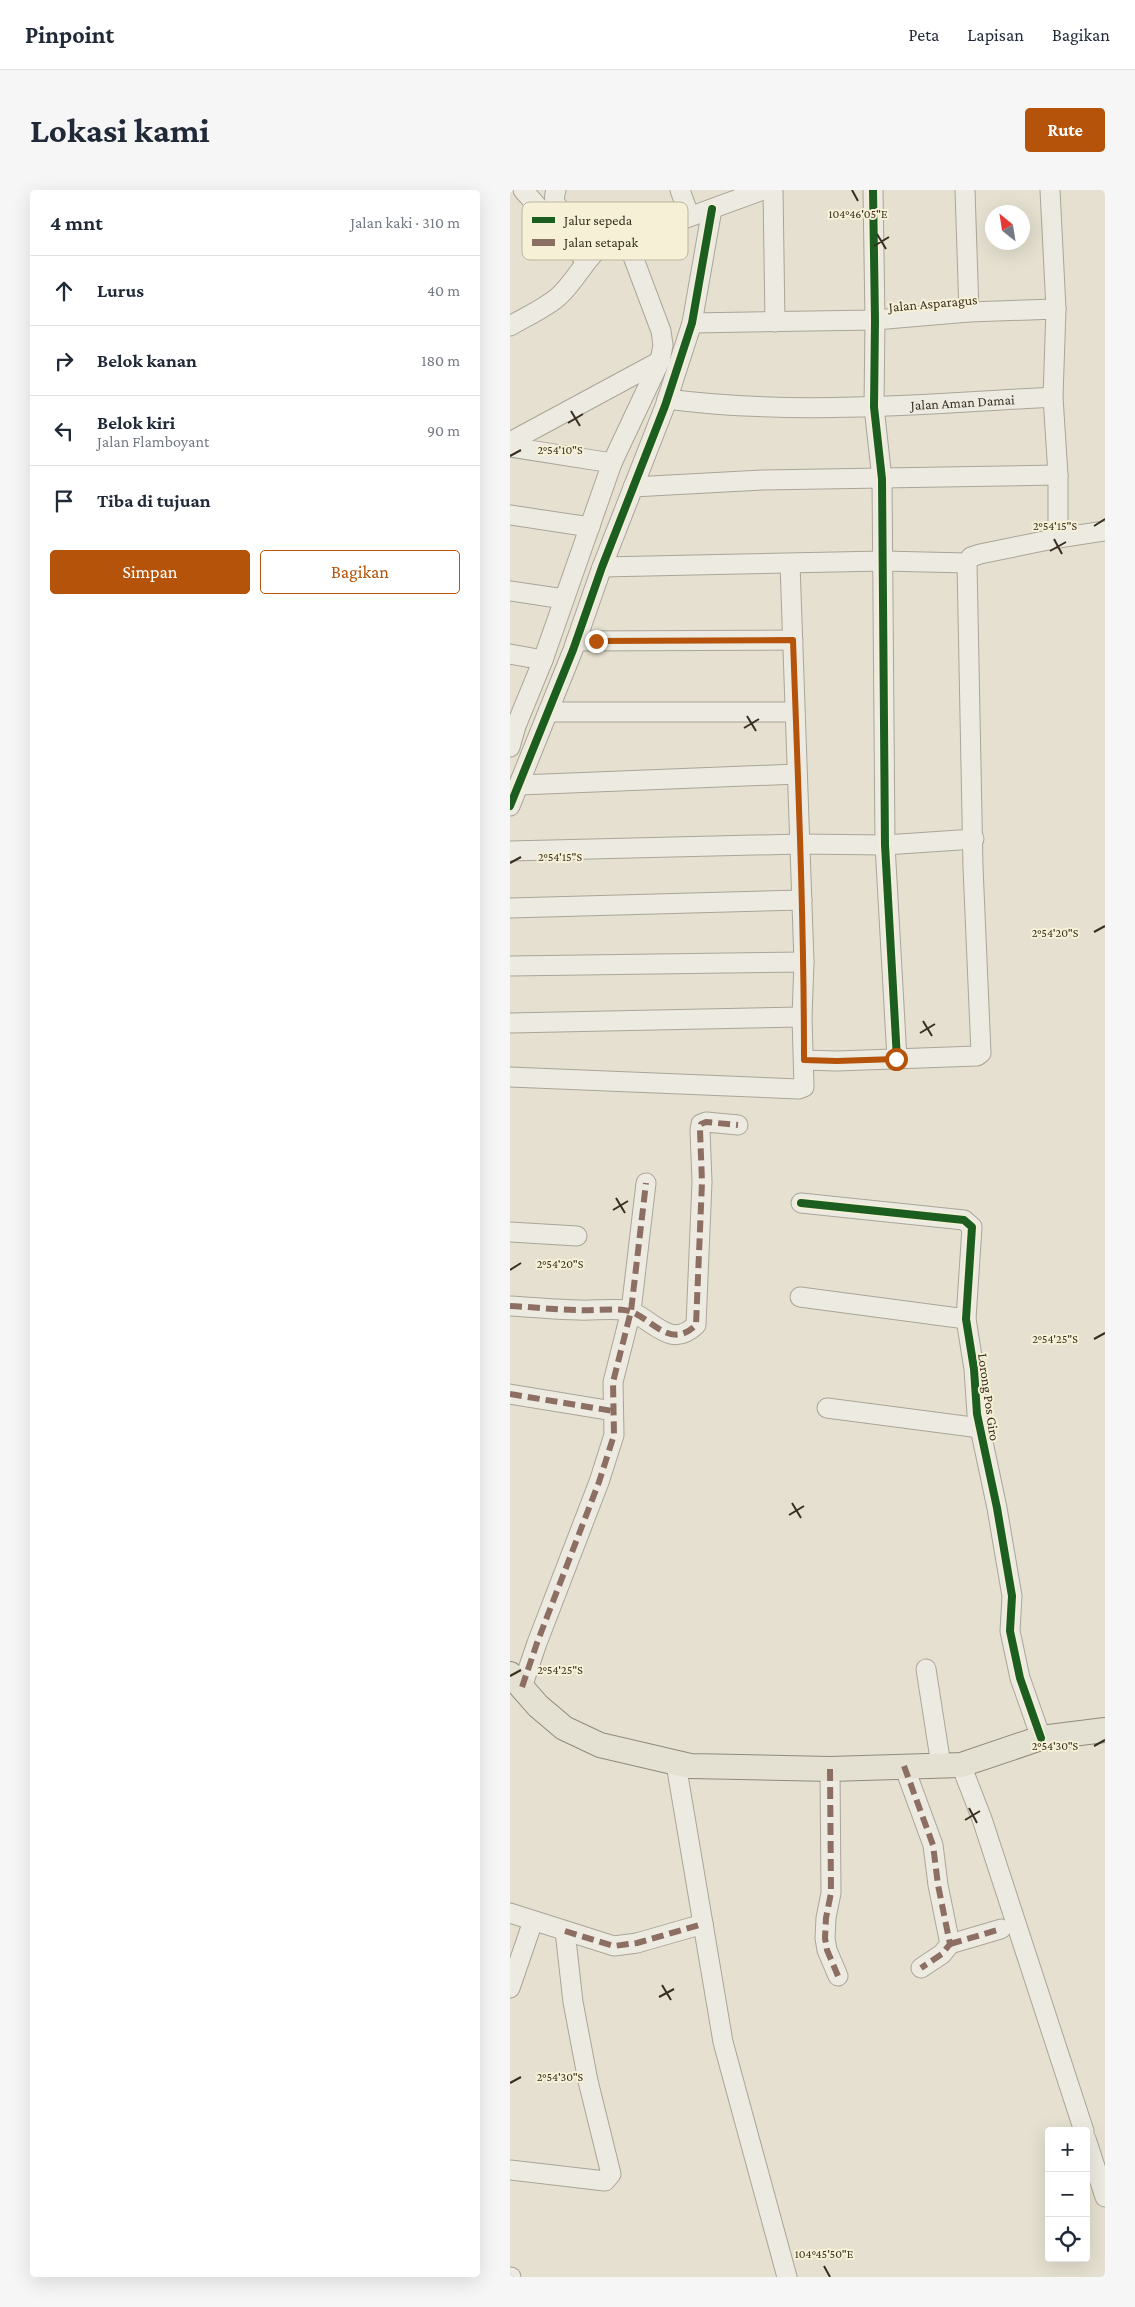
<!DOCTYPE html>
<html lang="id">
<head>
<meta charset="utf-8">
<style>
  body { margin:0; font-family:"Crimson Pro",serif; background:#f6f6f7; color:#1f2937 }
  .controls { position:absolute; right:15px; bottom:15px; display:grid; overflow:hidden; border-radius:5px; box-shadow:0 5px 20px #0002 }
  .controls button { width:45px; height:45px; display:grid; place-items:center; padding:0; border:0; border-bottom:1px solid #e0e1e3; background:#fff; color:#1f2937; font:25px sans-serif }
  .compass { position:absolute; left:475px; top:15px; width:45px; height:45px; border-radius:50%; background:#fff; box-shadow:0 5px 20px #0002; rotate:330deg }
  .stop { position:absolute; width:15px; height:15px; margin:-11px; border:4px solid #b45309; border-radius:50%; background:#fff }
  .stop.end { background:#b45309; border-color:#fff; box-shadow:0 1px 5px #0008 }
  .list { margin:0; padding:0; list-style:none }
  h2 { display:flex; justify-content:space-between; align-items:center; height:65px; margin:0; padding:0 20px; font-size:21px }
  h2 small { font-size:16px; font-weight:400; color:#747a83 }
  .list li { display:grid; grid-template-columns:32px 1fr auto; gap:15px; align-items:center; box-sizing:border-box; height:70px; padding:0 20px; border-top:1px solid #e0e1e3 }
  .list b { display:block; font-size:19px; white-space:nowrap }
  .list p { margin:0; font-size:16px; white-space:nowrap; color:#747a83 }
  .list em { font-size:16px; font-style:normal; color:#747a83 }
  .actions { display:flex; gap:10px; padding:15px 20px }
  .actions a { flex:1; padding:11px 0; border:1px solid #b45309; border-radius:5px; text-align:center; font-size:18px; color:#b45309 }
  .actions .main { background:#b45309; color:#fff }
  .icon { flex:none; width:28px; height:28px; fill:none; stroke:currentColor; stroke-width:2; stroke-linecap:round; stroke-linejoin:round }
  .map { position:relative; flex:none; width:595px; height:2087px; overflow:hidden; border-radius:5px }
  header { display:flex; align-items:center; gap:30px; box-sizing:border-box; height:70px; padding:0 25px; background:#fff; border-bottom:1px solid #e0e1e3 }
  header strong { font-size:24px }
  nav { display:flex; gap:28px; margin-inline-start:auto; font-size:18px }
  .intro { display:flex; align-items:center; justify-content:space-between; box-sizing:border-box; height:120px; padding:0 30px }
  h1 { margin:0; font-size:35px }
  .button { padding:12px 22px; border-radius:5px; background:#b45309; color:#fff; font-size:18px; font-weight:700 }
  main { display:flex; gap:30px; padding:0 30px }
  aside { flex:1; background:#fff; border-radius:5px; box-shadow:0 5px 20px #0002 }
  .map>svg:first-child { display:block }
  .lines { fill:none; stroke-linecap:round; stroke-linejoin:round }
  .minor-casing { stroke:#aaa598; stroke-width:21 }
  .major-casing { stroke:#908a7e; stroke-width:26 }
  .minor { stroke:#edeae1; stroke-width:19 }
  .major { stroke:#e4e1d2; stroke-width:24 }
  .quiet { stroke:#8d6e63; stroke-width:6; stroke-dasharray:12 6; stroke-linecap:butt }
  .cycleway-casing { stroke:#f5f0d6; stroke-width:11 }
  .cycleway { stroke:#1b5e20; stroke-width:8 }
  .route { stroke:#b45309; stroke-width:6 }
  .ticks { fill:none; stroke:#392f20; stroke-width:2 }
  .labels { text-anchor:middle; stroke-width:4; stroke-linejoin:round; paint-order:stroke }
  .street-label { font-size:14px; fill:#392f20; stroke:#f5f0d6 }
  .key { fill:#f5f0d6; stroke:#bdb69f; stroke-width:1 }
  .key-label { font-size:14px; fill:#392f20 }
  .ticks-label { font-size:12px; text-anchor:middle; fill:#392f20; stroke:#f5f0d6; stroke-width:4; stroke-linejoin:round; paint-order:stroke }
</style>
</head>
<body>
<header>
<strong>Pinpoint</strong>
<nav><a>Peta</a><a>Lapisan</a><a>Bagikan</a></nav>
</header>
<div class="intro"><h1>Lokasi kami</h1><a class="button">Rute</a></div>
<main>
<aside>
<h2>4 mnt<small>Jalan kaki · 310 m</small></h2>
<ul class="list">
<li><svg class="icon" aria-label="ahead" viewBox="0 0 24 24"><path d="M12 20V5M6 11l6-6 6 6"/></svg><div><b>Lurus</b></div><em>40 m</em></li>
<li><svg class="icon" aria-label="right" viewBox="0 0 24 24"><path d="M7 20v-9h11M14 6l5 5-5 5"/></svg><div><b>Belok kanan</b></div><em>180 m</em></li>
<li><svg class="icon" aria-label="left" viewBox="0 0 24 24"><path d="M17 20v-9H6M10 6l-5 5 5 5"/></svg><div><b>Belok kiri</b><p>Jalan Flamboyant</p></div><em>90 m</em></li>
<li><svg class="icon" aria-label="arrive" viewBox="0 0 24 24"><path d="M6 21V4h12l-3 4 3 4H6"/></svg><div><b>Tiba di tujuan</b></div></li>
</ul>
<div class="actions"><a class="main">Simpan</a><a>Bagikan</a></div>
</aside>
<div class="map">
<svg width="595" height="2087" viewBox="0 0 595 2087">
  <rect width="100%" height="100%" fill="#e5e0cf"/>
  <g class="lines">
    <defs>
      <g id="minor">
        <path d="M13,0l63,71"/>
        <path d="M46,0c-1,3 -2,8 -1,12 5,13 31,34 41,49"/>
        <path d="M170,0l9,25"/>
        <path d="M263,0l2,132"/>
        <path d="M363,0l2,130 -1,87 8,72 3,366 12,214"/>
        <path d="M455,0l4,122"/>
        <path d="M540,0l6,119 -3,88 5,78v63"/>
        <path d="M182,133l183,-3 94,-8 87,-3"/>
        <path d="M0,136c15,-9 34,-17 48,-29 15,-13 24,-32 38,-46l167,-61"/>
        <path id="s1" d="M157,209c127,17 258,5 386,-2"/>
        <path d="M0,252l150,-81"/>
        <path d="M0,257l102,16"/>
        <path d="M123,297l129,-7 296,-5"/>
        <path d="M0,325l80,12"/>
        <path d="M92,377l281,-6 84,2"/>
        <path d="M0,401l54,8"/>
        <path d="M66,451l217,-1"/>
        <path d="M0,464l33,6"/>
        <path d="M38,522h247"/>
        <path d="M0,557l6,-21 27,-66 69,-197 48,-102 3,-16 -2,-14 -35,-93"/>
        <path d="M10,595l277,-11"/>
        <path d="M0,616l63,-156 29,-83 63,-161 27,-83 20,-114"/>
        <path d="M0,661l290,-7 85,1 89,-6"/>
        <path d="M0,718l292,-8"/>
        <path d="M0,776l294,-4"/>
        <path d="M0,833l292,-6"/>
        <path d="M294,870l33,1 140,-5 4,-3 -8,-186 -6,-304 4,-6 9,-3 78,-16 47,-7"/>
        <path d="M0,887l289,12 5,-2 -2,-70 2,-55 -14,-398"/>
        <path d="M291,1013l163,17 8,7 -6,92 8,50 3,45 20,94 15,88 -2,35 10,47 21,60"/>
        <path d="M0,1042l67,4"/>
        <path d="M290,1107l166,22"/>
        <path d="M0,1116c23,1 46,4 69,4 13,1 42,-3 53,2 23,10 39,37 64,13l6,-143 -2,-52 1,-6 5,-2 32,3"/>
        <path d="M0,1204l103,17"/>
        <path d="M317,1218l153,20"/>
        <path d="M416,1479l15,96"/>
        <path d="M12,1497l15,-44 62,-161 15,-47 -1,-53 18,-71 15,-128"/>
        <path d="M166,1574l47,278 64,235"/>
        <path d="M451,1575l21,54 102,312"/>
        <path d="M394,1576l29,79 5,40 12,59 -8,10 -21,14"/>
        <path d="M320,1579l1,124 -5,25 -1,20 2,12 11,26"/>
        <path d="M0,1723l104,33 23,-3 66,-19"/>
        <path d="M440,1754l51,-15"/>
        <path d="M0,1798l23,-67"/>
        <path d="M576,1949l19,58"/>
        <path d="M0,1980l95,11 6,-7 -23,-93 -15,-79 -8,-71"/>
        <path d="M0,2087h1"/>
      </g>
      <path id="major" d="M0,1484l28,32 26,22 36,17 90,21 140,3 131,-4 80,-27 64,-8"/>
    </defs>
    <use href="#minor" class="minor-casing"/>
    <use href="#major" class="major-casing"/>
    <use href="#minor" class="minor"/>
    <use href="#major" class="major"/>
    <g class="quiet">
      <path d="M0,1116c23,1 46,4 69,4 13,1 42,-3 53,2 23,10 39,37 64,13l6,-143 -2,-52 1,-6 5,-2 32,3"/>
      <path d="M0,1204l103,17"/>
      <path d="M12,1497l15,-44 62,-161 15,-47 -1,-53 18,-71 15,-128"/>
      <path d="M394,1576l29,79 5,40 12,59 -8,10 -21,14"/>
      <path d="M320,1579l1,124 -5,25 -1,20 2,12 11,26"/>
      <path d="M55,1741l49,15 23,-3 66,-19"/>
      <path d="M440,1754l51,-15"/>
    </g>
    <defs>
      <g id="cycleway">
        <path d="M363,0l2,130 -1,87 8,72 3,366 12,214"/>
        <path d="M0,616l63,-156 29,-83 63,-161 27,-83 20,-114"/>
        <path d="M291,1013l163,17 8,7 -6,92 8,50 3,45 20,94 15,88 -2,35 10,47 21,60"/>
      </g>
    </defs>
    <use href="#cycleway" class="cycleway-casing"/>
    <use href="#cycleway" class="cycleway"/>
  </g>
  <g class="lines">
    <path class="route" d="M86,451l197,-1c5,140 11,280 11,420l33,1 59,-2"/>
  </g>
  <path class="ticks" d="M342,0l6,11M367,44l9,15M364,56l15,-9M61,221l9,15M58,233l15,-9M0,266l11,-6M584,336l11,-7M544,349l8,15M540,361l16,-9M237,526l9,15M234,538l15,-9M0,673l11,-6M584,742l11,-6M413,831l9,15M410,843l15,-9M106,1008l9,15M103,1020l15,-9M0,1080l11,-7M584,1149l11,-6M282,1313l9,15M279,1325l15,-9M0,1486l11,-6M584,1556l11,-6M459,1618l8,15M455,1630l15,-9M152,1795l9,15M149,1807l15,-8M0,1893l11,-6M314,2076l6,11"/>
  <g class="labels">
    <g class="street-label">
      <text transform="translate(423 113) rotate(-5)" y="5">Jalan Asparagus</text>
      <text dy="5" stroke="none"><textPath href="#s1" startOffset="296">Jalan Aman Damai</textPath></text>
      <text transform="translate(479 1207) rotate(82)" y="5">Lorong Pos Giro</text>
    </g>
  </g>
  <rect x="12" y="12" width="166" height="58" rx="8" class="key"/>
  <rect x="22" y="27" width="23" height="6" fill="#1b5e20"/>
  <rect x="22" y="49" width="23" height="7" fill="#8d6e63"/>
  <g class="key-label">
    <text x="54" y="35">Jalur sepeda</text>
    <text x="54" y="57">Jalan setapak</text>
  </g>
  <g class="ticks-label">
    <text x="348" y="28">104°46'05"E</text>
    <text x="50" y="264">2°54'10"S</text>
    <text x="545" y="340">2°54'15"S</text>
    <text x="50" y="671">2°54'15"S</text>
    <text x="545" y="747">2°54'20"S</text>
    <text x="50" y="1078">2°54'20"S</text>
    <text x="545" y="1153">2°54'25"S</text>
    <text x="50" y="1484">2°54'25"S</text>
    <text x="545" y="1560">2°54'30"S</text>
    <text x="50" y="1891">2°54'30"S</text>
    <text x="314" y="2068">104°45'50"E</text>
  </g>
</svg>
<div class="controls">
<button>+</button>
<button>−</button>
<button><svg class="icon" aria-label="locate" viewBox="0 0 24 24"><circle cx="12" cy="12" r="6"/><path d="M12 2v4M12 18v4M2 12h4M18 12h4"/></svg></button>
</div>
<svg class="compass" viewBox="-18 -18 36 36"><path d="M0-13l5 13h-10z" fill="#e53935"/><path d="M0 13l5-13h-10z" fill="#747a83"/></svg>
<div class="stop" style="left:386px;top:869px"></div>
<div class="stop end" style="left:86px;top:451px"></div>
</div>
</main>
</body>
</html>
